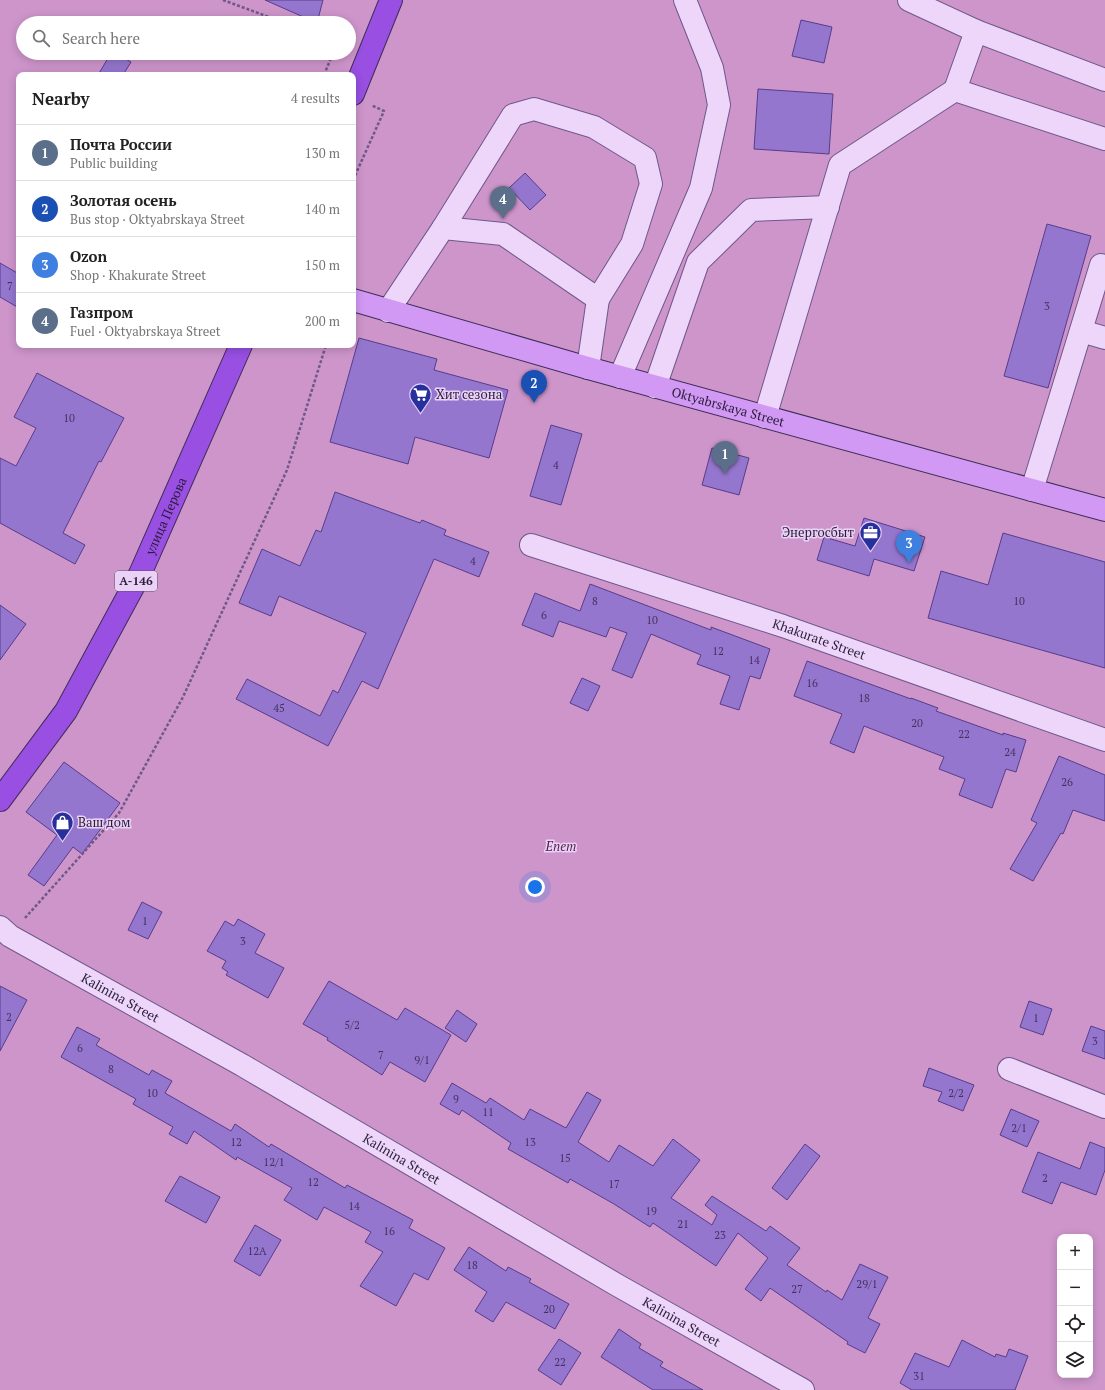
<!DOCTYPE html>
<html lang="en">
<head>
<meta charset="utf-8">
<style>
  body { margin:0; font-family:"PT Serif",serif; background:#f2f2f2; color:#222 }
  .controls { position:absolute; right:12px; bottom:12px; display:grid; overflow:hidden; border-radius:8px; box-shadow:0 2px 10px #0003 }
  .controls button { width:36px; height:36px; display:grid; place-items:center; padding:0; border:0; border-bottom:1px solid #e0e0e0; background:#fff; color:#222; font:20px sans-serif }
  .you { position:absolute; left:535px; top:887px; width:14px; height:14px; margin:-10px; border:3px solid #fff; border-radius:50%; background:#1a73e8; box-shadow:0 0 0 6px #1a73e833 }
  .badge { display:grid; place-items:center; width:26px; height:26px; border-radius:50%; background:#2563eb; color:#fff; font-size:13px; font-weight:700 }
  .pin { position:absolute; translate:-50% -33px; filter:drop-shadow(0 1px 2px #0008) }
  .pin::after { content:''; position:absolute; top:21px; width:14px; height:12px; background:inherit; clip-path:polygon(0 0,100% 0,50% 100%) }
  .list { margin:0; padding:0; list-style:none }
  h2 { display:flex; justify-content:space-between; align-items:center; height:52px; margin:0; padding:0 16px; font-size:17px }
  h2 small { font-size:13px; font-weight:400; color:#767676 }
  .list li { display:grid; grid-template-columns:26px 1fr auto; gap:12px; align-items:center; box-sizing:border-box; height:56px; padding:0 16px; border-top:1px solid #e0e0e0 }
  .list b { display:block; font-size:15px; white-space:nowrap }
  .list p { margin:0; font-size:13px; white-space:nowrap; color:#767676 }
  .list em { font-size:13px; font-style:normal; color:#767676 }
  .icon { flex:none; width:22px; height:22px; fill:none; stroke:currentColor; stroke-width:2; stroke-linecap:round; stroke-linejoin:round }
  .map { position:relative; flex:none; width:1105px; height:1390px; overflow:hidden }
  .search { position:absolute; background:#fff; box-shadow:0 2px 10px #0003; left:16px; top:16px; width:340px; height:44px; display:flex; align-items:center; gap:10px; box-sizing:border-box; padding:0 14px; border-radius:22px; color:#767676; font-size:15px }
  .panel { position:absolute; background:#fff; box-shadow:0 2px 10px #0003; left:16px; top:72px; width:340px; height:276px; border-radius:8px }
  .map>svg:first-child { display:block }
  .green { fill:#ce95cb; fill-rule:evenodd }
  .building { fill:#9576cf; stroke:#563d8a }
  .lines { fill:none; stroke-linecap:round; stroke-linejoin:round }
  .minor-casing { stroke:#6f588a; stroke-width:24 }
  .major-casing { stroke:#3e2d58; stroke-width:24 }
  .highway-casing { stroke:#3e2d58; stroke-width:24 }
  .path { stroke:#6f588a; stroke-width:2.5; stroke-dasharray:3 2; stroke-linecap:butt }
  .minor { stroke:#edd6fa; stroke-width:22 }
  .major { stroke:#d198f4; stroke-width:22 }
  .highway { stroke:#984fe2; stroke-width:22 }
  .labels { text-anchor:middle; stroke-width:3; stroke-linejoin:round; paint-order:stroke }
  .number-label { font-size:11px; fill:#44335e }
  .shield { fill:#ead2f7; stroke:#635372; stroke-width:1 }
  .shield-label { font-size:12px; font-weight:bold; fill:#291d39 }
  .poi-label { font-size:13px; fill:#291d39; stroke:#ead2f7; text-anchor:start }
  .street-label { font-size:13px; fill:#291d39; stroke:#ead2f7 }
  .park-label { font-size:13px; font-style:italic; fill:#57234d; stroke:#ead2f7 }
</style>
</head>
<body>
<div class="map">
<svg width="1105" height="1390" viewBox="0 0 1105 1390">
  <rect width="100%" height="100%" fill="#dfc2f0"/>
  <path class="green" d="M0,0h1105v1390h-1105zM23,23h326v30h-326zM19,75h334v270h-334zM1060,1237h30v138h-30z"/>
  <g class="building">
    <path d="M265,0h58l-6,23z"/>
    <path d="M801,20l31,7 -8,36 -32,-7z"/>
    <path d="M111,53h4l16,9 -8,13h-25z"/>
    <path d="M758,89l75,5 -4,60 -75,-5z"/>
    <path d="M525,173l21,22 -16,15 -21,-22z"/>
    <path d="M1047,224l44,12 -43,152 -44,-12z"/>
    <path d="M0,263l19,11v34l-19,-11z"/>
    <path d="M359,338l78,21 -3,11 74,20 -19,68 -74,-21 -7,27 -78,-22z"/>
    <path d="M37,373l87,45 -23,44 -2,-1 -36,72 22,12 -10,19 -75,-41v-65l16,8 20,-38 -22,-11z"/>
    <path d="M551,425l31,9 -21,71 -31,-9z"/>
    <path d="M712,448l37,10 -10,37 -37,-10z"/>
    <path d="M335,492l85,31 2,-3 24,10 -2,5 45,17 -10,25 -45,-18 -56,130 -16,-8 -34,65 -92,-47 11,-20 73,37 13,-26 5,3 28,-60 -87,-37 -8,20 -32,-13 23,-54 38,17 16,-36 5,2z"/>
    <path d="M864,518l61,19 -11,34 -40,-12 -5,17 -52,-16 7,-23 31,9z"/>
    <path d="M1003,533l102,29v106l-177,-50 13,-47 47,14z"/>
    <path d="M590,584l121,46v-3l59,22 -10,30 -10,-3 -11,34 -19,-6 10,-28 -33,-12 4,-9 -50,-21 -19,44 -20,-8 15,-37 -17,-6 -4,10 -47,-16 -6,16 -31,-12 13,-32 45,18z"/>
    <path d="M0,605l26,19 -26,36z"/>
    <path d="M807,661l104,38v-1l27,10 -2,3 67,24v-2l23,7 -10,32 -10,-3 -14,39 -33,-13 6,-16 -26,-10 5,-12 -80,-31 -10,27 -24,-10 12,-29 -48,-18z"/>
    <path d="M582,678l18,8 -12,25 -18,-8z"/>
    <path d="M1059,756l46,19v46l-32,-11 -10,24 -2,-1 -28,48 -23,-12 27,-46 -6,-3z"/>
    <path d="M64,762l56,41 -38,51 -9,-7 -29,39 -16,-11 29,-40 -31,-23z"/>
    <path d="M142,902l20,10 -14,27 -20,-9z"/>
    <path d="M238,919l27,15 -10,19 29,15 -16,30 -42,-23 2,-3 -6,-4 4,-7 -19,-10 18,-30 9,5z"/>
    <path d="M329,981l68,39 8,-12 46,27 -26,47 -35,-20 -8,13 -55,-35 1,-2 -25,-14z"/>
    <path d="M0,986l27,14 -27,51z"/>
    <path d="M1029,1001l23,8 -9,26 -23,-8z"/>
    <path d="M457,1010l20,14 -11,18 -21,-14z"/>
    <path d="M1091,1026l14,5v28l-23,-8z"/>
    <path d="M77,1027l23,12 -4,6 53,30 3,-5 20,11 -7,12 66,38 4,-7 34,23 2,-3 74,44 2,-3 66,35 -4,8 36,20 -17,32 -14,-7 -18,33 -36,-20 23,-34 -18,-10 6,-10 -47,-25 -7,13 -33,-20 8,-12 -55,-31 -1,3 -42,-29 -7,13 -18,-10 4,-7 -40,-23 3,-5 -75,-42z"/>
    <path d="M929,1068l45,17 -11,26 -25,-10 4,-9 -19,-6z"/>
    <path d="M452,1083l34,20 4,-5 34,22 6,-11 36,19 21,-36 14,8 -23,42 31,20 10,-17 34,21 20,-27 27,21 -29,38 41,27 5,-10 -12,-10 7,-9 54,35 4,-5 30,22 -13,17 39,27 1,-2 15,10 18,-36 28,13 -20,41 12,6 -15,29 -18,-9 1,-2 -78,-54 -9,13 -16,-12 23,-31 -30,-25 -22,33 -63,-43 -3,4 -36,-23 -44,-25 -2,4 -60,-34 3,-6 -49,-33 -3,5 -19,-11z"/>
    <path d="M1011,1109l28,12 -12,26 -27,-12z"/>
    <path d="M1090,1142l15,6v22l-9,25 -35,-13 -9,22 -30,-12 16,-40 42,17z"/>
    <path d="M805,1144l15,12 -33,44 -15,-12z"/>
    <path d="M180,1176l40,21 -14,26 -41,-22z"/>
    <path d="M255,1225l26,15 -21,36 -26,-15z"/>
    <path d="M469,1247l37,24 2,-4 23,12 -2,3 40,22 -14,25 -49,-27 -13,20 -18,-11 12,-19 -33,-22z"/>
    <path d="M619,1329l22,15 -2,4 24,14 -3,4 43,24h-50l-52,-33z"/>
    <path d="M559,1339l22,14 -20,32 -23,-15z"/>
    <path d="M962,1340l33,17 1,-3 10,3 3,-8 19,7 -13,34h-103l-12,-7 15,-30 34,14z"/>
  </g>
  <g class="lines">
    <defs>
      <g id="minor">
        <path d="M976,31l129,49"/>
        <path d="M955,90l150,49"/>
        <path d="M443,228l70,-113 21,-6 60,18 51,31 6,26 -19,60 -34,55"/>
        <path d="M388,311l55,-83 60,6 95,65 -10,69"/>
        <path d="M1081,331l24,7"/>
        <path d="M620,377l81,-189 18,-83 -7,-37 -27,-68"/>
        <path d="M655,387l43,-125 53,-52 77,-3"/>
        <path d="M765,417l75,-252 115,-75 21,-59 -67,-31"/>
        <path d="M1032,490l69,-225"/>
        <path id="s1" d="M531,545l252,81 322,114"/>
        <path id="s2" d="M0,927l10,9 232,129 375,220 186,105"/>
        <path d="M1009,1069l96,38"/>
      </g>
      <g id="major">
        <path id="s3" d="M353,300l235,68 517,142"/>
      </g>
      <g id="highway">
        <path d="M353,94l38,-94"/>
        <path id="s4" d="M0,800l66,-89 74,-137 101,-229"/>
      </g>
    </defs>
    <use href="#minor" class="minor-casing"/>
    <use href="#major" class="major-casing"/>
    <use href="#highway" class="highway-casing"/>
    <g class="path">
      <path d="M223,0l62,23"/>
      <path d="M324,75l9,-22"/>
      <path d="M353,180l31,-69 -13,-6"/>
      <path d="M25,918l94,-105 64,-116 104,-227 39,-125"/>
    </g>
    <use href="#minor" class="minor"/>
    <use href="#major" class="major"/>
    <use href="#highway" class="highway"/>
  </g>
  <defs>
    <symbol id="supermarket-pin" viewBox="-11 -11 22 30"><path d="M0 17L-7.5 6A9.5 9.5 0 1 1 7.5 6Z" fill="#262f9c" stroke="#ead2f7"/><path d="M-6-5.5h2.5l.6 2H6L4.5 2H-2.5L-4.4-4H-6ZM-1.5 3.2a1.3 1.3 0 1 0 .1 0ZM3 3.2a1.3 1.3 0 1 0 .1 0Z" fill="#fff"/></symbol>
    <symbol id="office-pin" viewBox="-11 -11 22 30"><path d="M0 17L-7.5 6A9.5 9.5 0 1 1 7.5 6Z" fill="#262f9c" stroke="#ead2f7"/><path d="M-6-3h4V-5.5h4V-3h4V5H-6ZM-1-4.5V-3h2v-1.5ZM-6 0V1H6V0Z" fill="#fff"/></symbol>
    <symbol id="shop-pin" viewBox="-11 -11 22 30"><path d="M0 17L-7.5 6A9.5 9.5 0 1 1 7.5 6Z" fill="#262f9c" stroke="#ead2f7"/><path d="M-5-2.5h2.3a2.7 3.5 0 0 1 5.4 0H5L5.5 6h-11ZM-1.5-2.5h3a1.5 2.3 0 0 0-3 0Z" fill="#fff"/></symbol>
  </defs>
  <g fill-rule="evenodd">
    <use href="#supermarket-pin" x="408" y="382" width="25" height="34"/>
    <use href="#office-pin" x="858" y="520" width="25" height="34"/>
    <use href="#shop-pin" x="50" y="810" width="25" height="34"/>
  </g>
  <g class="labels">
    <g class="number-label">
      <text x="10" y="290">7</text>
      <text x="1047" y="310">3</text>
      <text x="69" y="422">10</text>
      <text x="556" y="469">4</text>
      <text x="473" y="565">4</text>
      <text x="595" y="605">8</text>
      <text x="1019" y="605">10</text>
      <text x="544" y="619">6</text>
      <text x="652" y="624">10</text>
      <text x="718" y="655">12</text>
      <text x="754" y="664">14</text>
      <text x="812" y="687">16</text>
      <text x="864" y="702">18</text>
      <text x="279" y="712">45</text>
      <text x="917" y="727">20</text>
      <text x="964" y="738">22</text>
      <text x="1010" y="756">24</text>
      <text x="1067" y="786">26</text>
      <text x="145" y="925">1</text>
      <text x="243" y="945">3</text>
      <text x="9" y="1021">2</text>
      <text x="1036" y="1022">1</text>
      <text x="352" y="1029">5/2</text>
      <text x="1095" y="1045">3</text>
      <text x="80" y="1052">6</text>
      <text x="381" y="1059">7</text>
      <text x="422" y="1064">9/1</text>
      <text x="111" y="1073">8</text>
      <text x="152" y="1097">10</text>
      <text x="956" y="1097">2/2</text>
      <text x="456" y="1103">9</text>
      <text x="488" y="1116">11</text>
      <text x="1019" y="1132">2/1</text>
      <text x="236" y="1146">12</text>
      <text x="530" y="1146">13</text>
      <text x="565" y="1162">15</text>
      <text x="274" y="1166">12/1</text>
      <text x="1045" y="1182">2</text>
      <text x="313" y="1186">12</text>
      <text x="614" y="1188">17</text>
      <text x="354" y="1210">14</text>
      <text x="651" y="1215">19</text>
      <text x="683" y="1228">21</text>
      <text x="389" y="1235">16</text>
      <text x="720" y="1239">23</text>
      <text x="257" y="1255">12А</text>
      <text x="472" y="1269">18</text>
      <text x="867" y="1288">29/1</text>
      <text x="797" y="1293">27</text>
      <text x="549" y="1313">20</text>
      <text x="560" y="1366">22</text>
      <text x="919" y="1380">31</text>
    </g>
    <rect class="shield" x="115" y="571" width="42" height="20" rx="3"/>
    <g class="shield-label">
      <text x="136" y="585">А-146</text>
    </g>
    <g class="poi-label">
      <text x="436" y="399">Хит сезона</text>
      <text x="854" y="537" text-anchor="end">Энергосбыт</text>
      <text x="78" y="827">Ваш дом</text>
    </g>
    <g class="street-label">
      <text dy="5" stroke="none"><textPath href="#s3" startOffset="390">Oktyabrskaya Street</textPath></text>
      <text dy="5" stroke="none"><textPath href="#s4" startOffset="330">улица Перова</textPath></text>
      <text dy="5" stroke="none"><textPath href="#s1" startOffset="303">Khakurate Street</textPath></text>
      <text dy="5" stroke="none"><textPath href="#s2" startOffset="140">Kalinina Street</textPath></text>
      <text dy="5" stroke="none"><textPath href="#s2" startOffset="464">Kalinina Street</textPath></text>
      <text dy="5" stroke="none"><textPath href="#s2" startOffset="788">Kalinina Street</textPath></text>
    </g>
    <g class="park-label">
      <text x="561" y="851">Enem</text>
    </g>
  </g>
</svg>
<div class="controls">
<button>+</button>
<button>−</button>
<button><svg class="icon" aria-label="locate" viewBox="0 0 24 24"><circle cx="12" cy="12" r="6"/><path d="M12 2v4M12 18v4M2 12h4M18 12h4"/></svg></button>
<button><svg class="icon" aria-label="layers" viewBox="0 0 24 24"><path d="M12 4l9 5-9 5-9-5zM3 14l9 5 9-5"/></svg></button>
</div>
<div class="you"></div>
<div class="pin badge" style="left:725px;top:474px;background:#5c6f8a">1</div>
<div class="pin badge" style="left:534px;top:403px;background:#1a4fb4">2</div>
<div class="pin badge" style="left:909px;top:563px;background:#3f7fe0">3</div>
<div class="pin badge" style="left:503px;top:219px;background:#5c6f8a">4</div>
<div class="search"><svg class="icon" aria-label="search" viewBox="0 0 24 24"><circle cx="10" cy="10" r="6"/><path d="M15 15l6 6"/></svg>Search here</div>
<section class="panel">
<h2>Nearby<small>4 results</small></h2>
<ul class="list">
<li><span class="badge" style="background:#5c6f8a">1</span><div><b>Почта России</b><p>Public building</p></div><em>130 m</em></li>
<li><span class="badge" style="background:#1a4fb4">2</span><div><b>Золотая осень</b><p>Bus stop · Oktyabrskaya Street</p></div><em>140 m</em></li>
<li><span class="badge" style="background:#3f7fe0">3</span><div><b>Ozon</b><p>Shop · Khakurate Street</p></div><em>150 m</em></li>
<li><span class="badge" style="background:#5c6f8a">4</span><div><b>Газпром</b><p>Fuel · Oktyabrskaya Street</p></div><em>200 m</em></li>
</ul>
</section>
</div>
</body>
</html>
